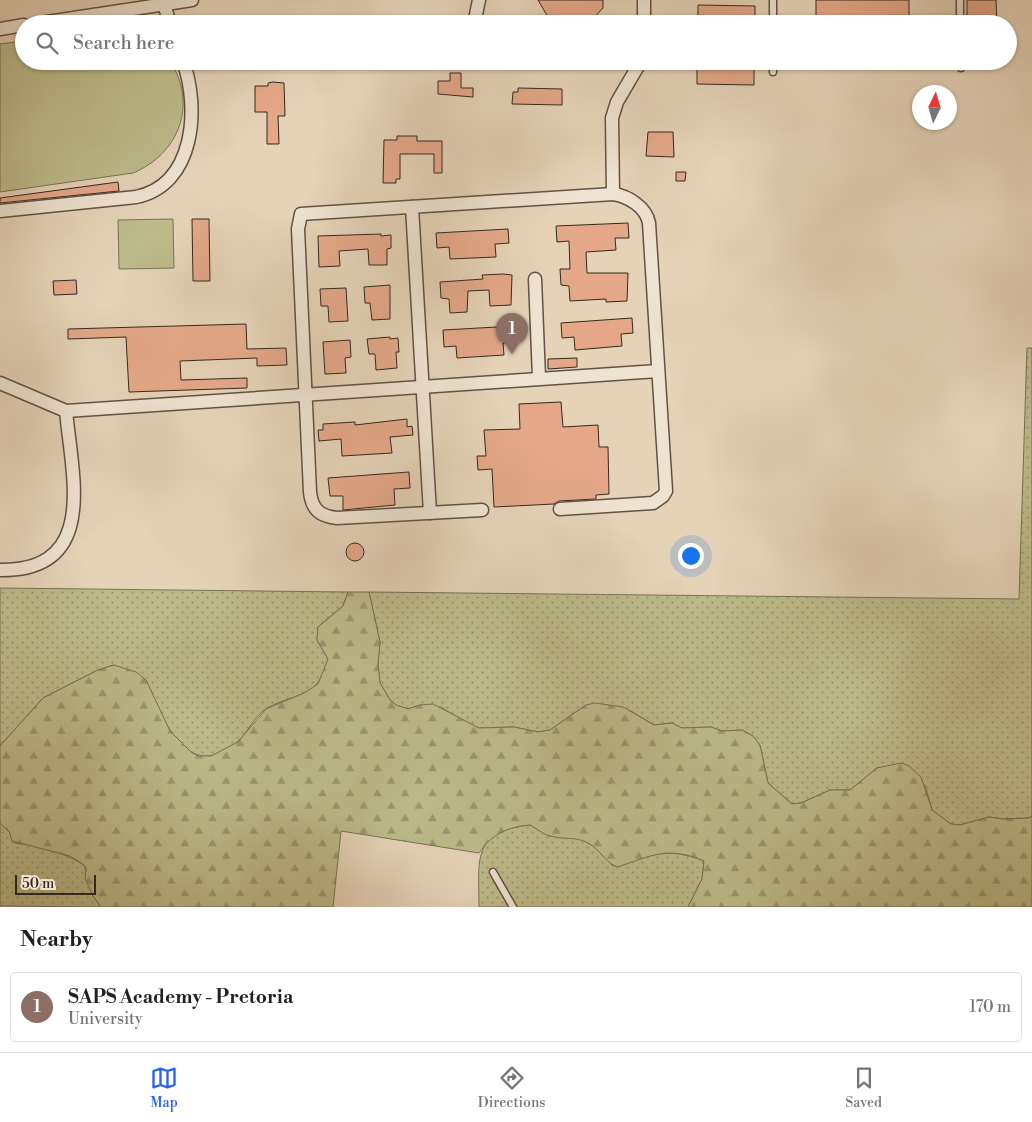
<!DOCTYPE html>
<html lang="en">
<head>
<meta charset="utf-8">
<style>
  body { margin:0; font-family:"Libre Bodoni",serif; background:#f2f2f2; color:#202124 }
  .compass { position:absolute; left:912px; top:85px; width:45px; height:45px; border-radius:50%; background:#fff; box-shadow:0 1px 4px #0004; rotate:5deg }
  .scale { position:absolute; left:15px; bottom:12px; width:81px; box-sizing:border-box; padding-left:5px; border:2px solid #35291f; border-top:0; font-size:14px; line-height:18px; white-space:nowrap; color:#35291f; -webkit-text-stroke:4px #eee2d0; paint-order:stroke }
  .you { position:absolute; left:690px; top:555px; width:18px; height:18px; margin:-12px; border:4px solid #fff; border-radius:50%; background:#1a73e8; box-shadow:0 0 0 8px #1a73e833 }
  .badge { display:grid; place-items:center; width:32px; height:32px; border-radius:50%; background:#2563eb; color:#fff; font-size:16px; font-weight:700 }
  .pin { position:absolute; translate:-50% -41px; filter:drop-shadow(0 1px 2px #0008) }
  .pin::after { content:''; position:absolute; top:26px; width:18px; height:15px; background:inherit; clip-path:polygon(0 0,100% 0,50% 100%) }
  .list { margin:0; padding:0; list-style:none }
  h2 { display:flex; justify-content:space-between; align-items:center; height:65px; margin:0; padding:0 20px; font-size:21px }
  h2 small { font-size:16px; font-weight:400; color:#757577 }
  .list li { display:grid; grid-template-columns:32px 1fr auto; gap:15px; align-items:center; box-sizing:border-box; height:70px; margin:0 10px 10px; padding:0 10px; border:1px solid #e0e0e0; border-radius:5px }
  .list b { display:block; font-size:19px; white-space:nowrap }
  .list p { margin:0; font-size:16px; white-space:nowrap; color:#757577 }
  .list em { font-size:16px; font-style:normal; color:#757577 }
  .icon { flex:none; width:28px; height:28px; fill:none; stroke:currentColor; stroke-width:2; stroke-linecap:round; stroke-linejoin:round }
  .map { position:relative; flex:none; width:1032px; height:907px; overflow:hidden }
  .search { position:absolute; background:#fff; box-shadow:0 1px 4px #0004; left:15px; right:15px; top:15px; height:55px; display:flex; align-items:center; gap:12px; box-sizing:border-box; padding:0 18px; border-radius:28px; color:#757577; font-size:19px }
  .sheet { height:145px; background:#fff }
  nav { display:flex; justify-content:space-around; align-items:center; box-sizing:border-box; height:70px; border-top:1px solid #e0e0e0; background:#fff; font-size:14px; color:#757577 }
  nav a { display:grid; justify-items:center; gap:2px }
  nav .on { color:#2563eb }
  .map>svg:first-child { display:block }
  .grass { fill:url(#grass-dots); stroke:#787254 }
  .forest { fill:url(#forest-firs); stroke:#787254 }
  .park { fill:#bcba89; stroke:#787254 }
  .building { fill:#e4a889; stroke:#35291f }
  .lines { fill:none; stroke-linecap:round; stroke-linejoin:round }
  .lane-casing { stroke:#615345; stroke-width:9 }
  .street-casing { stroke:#615345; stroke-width:15 }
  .lane { stroke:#eee2d0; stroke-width:6 }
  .street { stroke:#eee2d0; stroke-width:12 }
</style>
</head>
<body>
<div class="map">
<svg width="1032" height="907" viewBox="0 0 1032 907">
  <defs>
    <pattern id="grass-dots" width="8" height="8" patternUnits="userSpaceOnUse" patternTransform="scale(1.25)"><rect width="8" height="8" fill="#bcba89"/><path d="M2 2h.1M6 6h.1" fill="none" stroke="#9a976f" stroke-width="1.8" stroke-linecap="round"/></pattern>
    <pattern id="forest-firs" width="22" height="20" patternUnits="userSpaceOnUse" patternTransform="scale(1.25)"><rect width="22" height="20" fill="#bcba89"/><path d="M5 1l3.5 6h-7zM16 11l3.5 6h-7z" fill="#9a976f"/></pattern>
  </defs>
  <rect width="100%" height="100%" fill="#e5d2b7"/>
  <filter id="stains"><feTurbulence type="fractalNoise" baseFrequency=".004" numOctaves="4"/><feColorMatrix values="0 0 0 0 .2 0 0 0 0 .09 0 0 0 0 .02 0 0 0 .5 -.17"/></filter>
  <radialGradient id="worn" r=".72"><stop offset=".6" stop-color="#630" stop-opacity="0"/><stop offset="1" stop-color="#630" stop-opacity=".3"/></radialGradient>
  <g class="grass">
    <path d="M1027,348h5v468l-3,2 -26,1 -14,-2 -29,8 -9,-1 -19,-14 -7,-25 -48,-17 -27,22h-20l-29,13 -9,1 -24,-21 -8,-38 -7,-9 -11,-6 -20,1 -11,-4 -29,1 -11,-5 -17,2 -23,-14 -45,-6 -36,25 -12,2 -24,-5 -35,1 -16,-7 -22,-14 -21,-2 -12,4 -12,-4 -6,-5 -10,-17 -2,-19 2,-22 -11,-50 650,7z"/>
    <path d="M0,588l348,4 -5,14 -25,21 -1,13 11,19c-11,41 -29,32 -61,49 -13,8 -19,25 -30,34 -51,44 -75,-26 -91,-62l-32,-15 -16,5 -55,28 -43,48z"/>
    <path d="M0,823l10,10 5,10c25,3 48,9 69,22l9,31 8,11 -101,-1z"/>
    <path d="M530,825l20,11 25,1 12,5 7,4 19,20c36,-10 54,-20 91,-5l-2,18 -14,28h-209c0,-47 -8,-76 51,-82z"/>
  </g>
  <path class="forest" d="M348,592h21l11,50 -2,22 2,19 10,17 6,5 12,4 12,-4 13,-1 46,24 35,-1 24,5 12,-2 36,-25 9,-2 28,4 31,18 18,-2 10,5 29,-1 11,4 20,-1 11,6 7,9 8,38 24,21 9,-1 29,-13h20l27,-22 24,-5 8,3 12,11 11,33 19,14 9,1 29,-8 14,2 26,-1 3,-2v91h-344l14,-28 2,-18c-35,-15 -52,-6 -86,6 -12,-3 -18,-18 -30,-24 -13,-7 -24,-3 -38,-7 -6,-1 -14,-8 -20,-11 -23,2 -38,9 -51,28l-138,-22 -8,76h-232l-8,-11 -8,-18 1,-9 -2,-4 -14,-9 -58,-15 -2,-8 -10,-10v-77l43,-48 55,-28 16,-5 22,7 10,8 24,51 21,21 7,4h13l27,-14 28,-33 38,-16 14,-9 10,-25 -11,-19 1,-13 25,-21z"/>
  <g class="park">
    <path d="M24,41v20h146c28,43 9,93 -37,112l-133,19v-148z"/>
    <path d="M173,219l1,49 -55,1 -1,-49z"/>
  </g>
  <g class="building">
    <path d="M538,0h65v8l-15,16h-36z"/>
    <path d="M816,0h93v16h23v8l-116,-1z"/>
    <path d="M967,0h29l1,24h-30z"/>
    <path d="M698,5l57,1v17l-57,-1z"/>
    <path d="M717,61h18v5l19,1v18l-57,-1v-18h20z"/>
    <path d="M450,73h11v15h12v9l-35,-3v-13h12z"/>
    <path d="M273,82l11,1 1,33h-7l1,28h-12v-32h-12v-26h13v-3z"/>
    <path d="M518,88l44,1v16l-50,-1 1,-12h5z"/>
    <path d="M648,132h25l1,25 -28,-1z"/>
    <path d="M397,136h20v5h25v32h-8v-19h-34v25h-4v4h-13l1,-43h13z"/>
    <path d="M676,172h10l-1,9h-9z"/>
    <path d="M118,182l1,9 -119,12v-5z"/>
    <path d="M192,219h17l1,62h-17z"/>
    <path d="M628,223l1,15h-14l1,12 -30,2 1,21h41l-1,28 -21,1v-3l-36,2 -1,-15 -8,-1 -1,-16h10l-1,-28 -12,1 -1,-16z"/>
    <path d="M508,229l1,14 -14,1 1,13 -46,2 -1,-12 -12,1 -1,-15z"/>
    <path d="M381,234v2l10,-1v13l-4,1v16h-18l-1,-16 -29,2 1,15 -21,1 -1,-31z"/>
    <path d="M503,274l9,1 -1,30 -21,1 -1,-16 -21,1 -1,21 -17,1 -1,-14 -8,-1 -1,-16 43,-3 -1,-4z"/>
    <path d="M76,280l1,14 -23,1 -1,-14z"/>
    <path d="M390,285v34l-18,1 -2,-17h-5l-1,-16z"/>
    <path d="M346,288l2,33 -19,1 -1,-16h-7l-1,-17z"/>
    <path d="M632,318l1,15 -12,1 1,12 -47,4 -1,-13 -12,1 -1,-15z"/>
    <path d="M246,324l1,25 39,-1 1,17 -30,1v-8l-77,3 1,19 66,-2v10l-118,4 -3,-55 -58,2v-10z"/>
    <path d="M515,326l1,16 -13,1 1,12 -47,3 -1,-12 -12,1 -1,-17z"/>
    <path d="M390,337v2l8,-1 1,14h-3l1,16 -21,2 -1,-16h-6l-2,-15z"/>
    <path d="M350,340l1,17 -6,1 1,15 -21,1 -2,-32z"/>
    <path d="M577,358v9l-29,2v-10z"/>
    <path d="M561,402l2,25 35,-2 1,22h9l1,47 -13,1v4l-37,2 -5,3 -60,3 -2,-38 -14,1 -1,-14h9l-2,-26 36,-1 -1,-25z"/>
    <path d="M407,419v8l5,-1 1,9 -23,2 2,16 -50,3 -1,-17 -22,2 -1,-11h5v-6l32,-2v3z"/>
    <path d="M409,472l1,16 -16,1 1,16 -52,5v-14h-13l-2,-18z"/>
    <circle cx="355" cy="552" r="9"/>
  </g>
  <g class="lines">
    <defs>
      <g id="lane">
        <path d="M773,0v24"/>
        <path d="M960,0v24"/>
        <path d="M773,61v11"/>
        <path d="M961,61v7"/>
        <path d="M493,872l20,35"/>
      </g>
      <g id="street">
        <path d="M644,0v24"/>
        <path d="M164,4l6,20"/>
        <path d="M34,24l158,-24"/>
        <path d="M474,24l5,-24"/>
        <path d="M0,29l24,-4"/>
        <path d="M613,194l-1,-76 5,-16 24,-41"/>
        <path d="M412,207l18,306"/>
        <path d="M0,211l136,-14c59,-12 64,-89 47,-136"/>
        <path d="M535,279l4,99"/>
        <path d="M0,383l66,28 592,-40"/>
        <path d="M482,510l-145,8c-17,-2 -25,-8 -27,-26l-12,-263 3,-15 312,-20c15,2 33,13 36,29l17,268 -3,5 -10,7 -93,6"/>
        <path d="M0,570c99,1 72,-93 66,-159"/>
      </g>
    </defs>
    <use href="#lane" class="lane-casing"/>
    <use href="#street" class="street-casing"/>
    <use href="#lane" class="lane"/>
    <use href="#street" class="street"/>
  </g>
  <rect width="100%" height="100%" filter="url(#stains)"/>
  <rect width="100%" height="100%" fill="url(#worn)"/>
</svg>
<svg class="compass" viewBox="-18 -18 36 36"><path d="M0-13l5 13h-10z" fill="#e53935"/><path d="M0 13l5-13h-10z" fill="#757577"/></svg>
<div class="scale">50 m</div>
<div class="you"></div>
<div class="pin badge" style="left:512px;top:354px;background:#8d6e63">1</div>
<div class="search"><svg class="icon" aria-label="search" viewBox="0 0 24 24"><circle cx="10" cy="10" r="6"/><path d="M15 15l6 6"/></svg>Search here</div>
</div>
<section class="sheet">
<h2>Nearby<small></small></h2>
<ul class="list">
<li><span class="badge" style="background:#8d6e63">1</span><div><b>SAPS Academy - Pretoria</b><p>University</p></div><em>170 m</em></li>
</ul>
</section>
<nav>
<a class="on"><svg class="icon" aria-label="map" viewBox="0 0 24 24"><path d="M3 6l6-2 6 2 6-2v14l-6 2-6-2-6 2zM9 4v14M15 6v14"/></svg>Map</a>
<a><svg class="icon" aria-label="directions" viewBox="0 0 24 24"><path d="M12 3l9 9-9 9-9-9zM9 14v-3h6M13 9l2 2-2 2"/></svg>Directions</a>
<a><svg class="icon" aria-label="saved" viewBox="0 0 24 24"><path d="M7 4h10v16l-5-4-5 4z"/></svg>Saved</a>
</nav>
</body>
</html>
